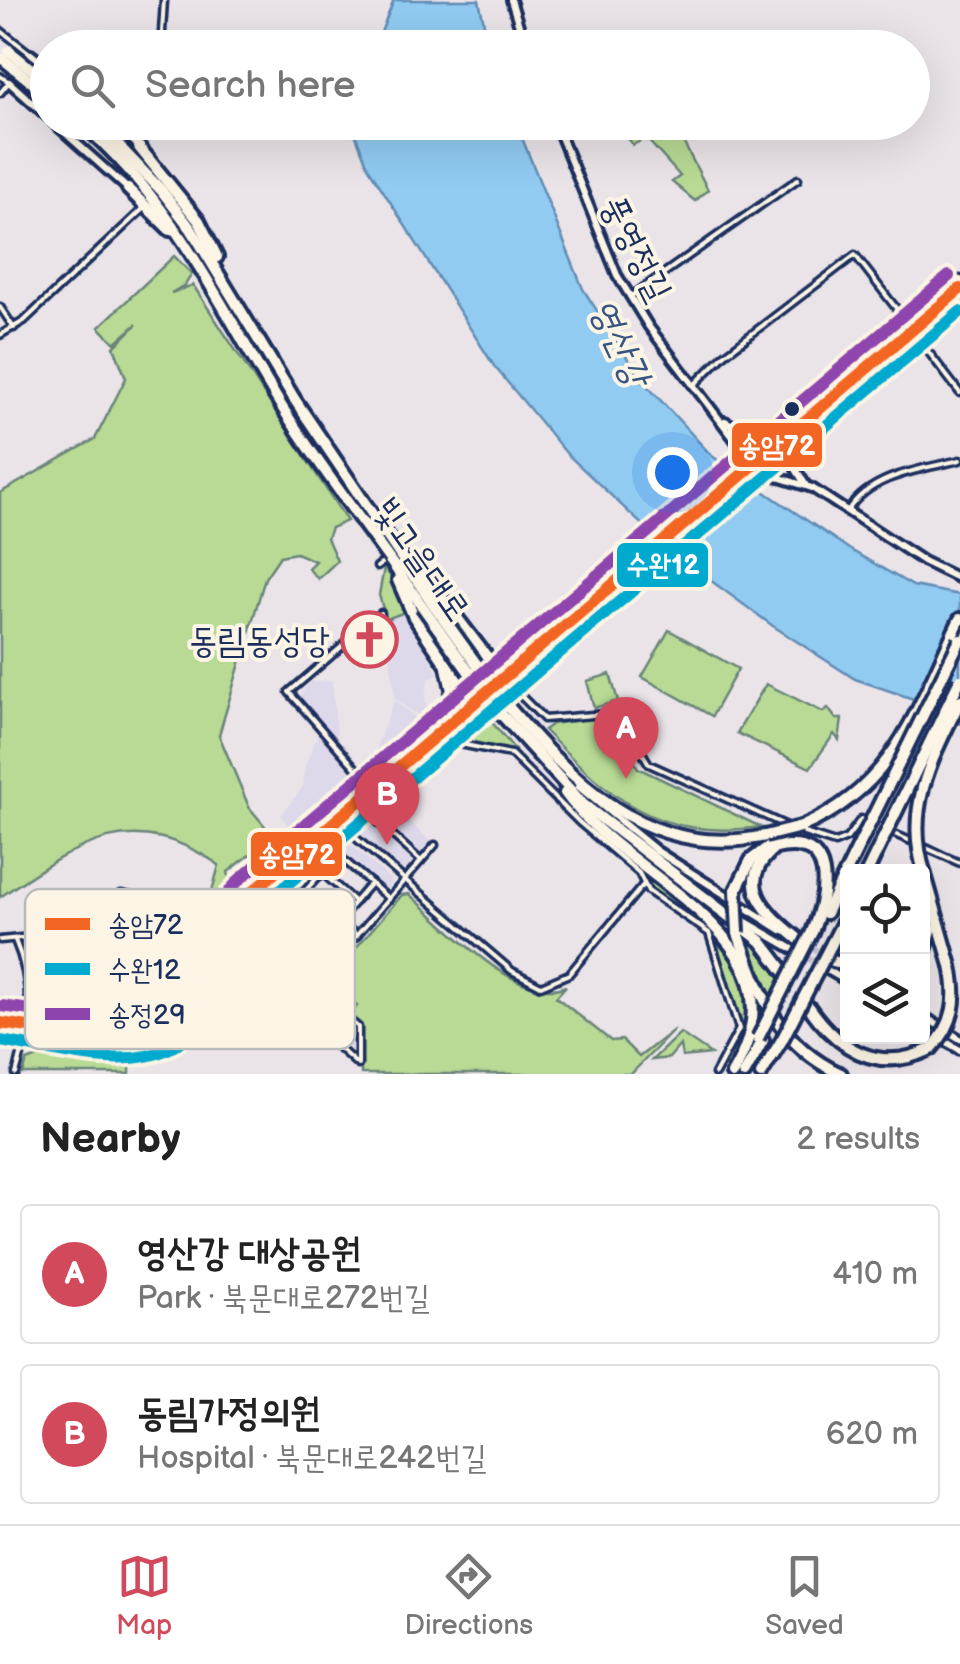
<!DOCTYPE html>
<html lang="en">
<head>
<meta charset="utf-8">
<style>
  body { margin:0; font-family:"Balsamiq Sans","Poor Story",sans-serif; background:#f2f2f2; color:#222 }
  .controls { position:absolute; right:30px; bottom:30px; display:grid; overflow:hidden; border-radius:10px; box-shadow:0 10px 40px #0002 }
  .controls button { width:90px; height:90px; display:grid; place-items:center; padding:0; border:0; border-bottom:2px solid #e0e0e0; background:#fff; color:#222; font:50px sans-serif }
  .you { position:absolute; left:672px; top:472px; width:35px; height:35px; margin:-25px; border:8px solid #fff; border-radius:50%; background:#1a73e8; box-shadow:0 0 0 15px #1a73e833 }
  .badge { display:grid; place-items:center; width:65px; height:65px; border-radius:50%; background:#d1495b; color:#fff; font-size:32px; font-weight:700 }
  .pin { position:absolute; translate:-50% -82px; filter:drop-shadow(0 2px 5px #0008) }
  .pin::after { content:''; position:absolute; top:52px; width:35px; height:30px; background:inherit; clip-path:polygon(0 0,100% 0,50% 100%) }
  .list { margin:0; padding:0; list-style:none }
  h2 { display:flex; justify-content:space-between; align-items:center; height:130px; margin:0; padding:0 40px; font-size:42px }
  h2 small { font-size:32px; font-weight:400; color:#767676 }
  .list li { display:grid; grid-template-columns:65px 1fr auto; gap:30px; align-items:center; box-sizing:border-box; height:140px; margin:0 20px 20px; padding:0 20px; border:2px solid #e0e0e0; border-radius:10px }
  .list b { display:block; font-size:38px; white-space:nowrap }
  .list p { margin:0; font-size:32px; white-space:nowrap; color:#767676 }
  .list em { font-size:32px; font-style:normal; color:#767676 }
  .icon { flex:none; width:55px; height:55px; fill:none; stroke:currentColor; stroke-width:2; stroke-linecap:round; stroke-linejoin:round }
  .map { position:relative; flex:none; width:960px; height:1074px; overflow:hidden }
  .search { position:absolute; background:#fff; box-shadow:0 10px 40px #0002; left:30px; right:30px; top:30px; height:110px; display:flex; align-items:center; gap:25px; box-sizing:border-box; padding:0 35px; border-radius:55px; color:#767676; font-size:38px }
  .sheet { height:450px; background:#fff }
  nav { display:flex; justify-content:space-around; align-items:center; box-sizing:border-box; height:140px; border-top:2px solid #e0e0e0; background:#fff; font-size:28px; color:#767676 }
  nav a { display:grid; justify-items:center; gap:5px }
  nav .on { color:#d1495b }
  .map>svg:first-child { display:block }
  .built { fill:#ddd8ea }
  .green { fill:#b8da94; stroke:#6a8479; stroke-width:2.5 }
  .water { fill:#91cbf1; stroke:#628db6; stroke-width:2.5 }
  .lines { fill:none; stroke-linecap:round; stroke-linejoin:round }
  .street-tunnel { stroke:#c1c0cc; stroke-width:4; stroke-dasharray:4 2; stroke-linecap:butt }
  .secondary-tunnel { stroke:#c1c0cc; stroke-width:6; stroke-dasharray:6 3; stroke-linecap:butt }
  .street-casing { stroke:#1b2f5e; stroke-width:11 }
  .secondary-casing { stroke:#1b2f5e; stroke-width:14 }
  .primary-casing { stroke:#1b2f5e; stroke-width:15 }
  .highway-casing { stroke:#1b2f5e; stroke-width:18 }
  .street { stroke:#fcf5e5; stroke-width:4 }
  .secondary { stroke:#fcf5e5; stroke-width:6 }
  .primary { stroke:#fcf5e5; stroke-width:8 }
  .highway { stroke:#fcf5e5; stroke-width:10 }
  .primary-bridge-casing { stroke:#1b2f5e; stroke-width:15; stroke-linecap:butt }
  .highway-bridge-casing { stroke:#1b2f5e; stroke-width:18; stroke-linecap:butt }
  .primary-bridge { stroke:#fcf5e5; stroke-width:8 }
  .highway-bridge { stroke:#fcf5e5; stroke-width:10 }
  .bus-1-casing { stroke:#fcf5e5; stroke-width:20 }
  .bus-2-casing { stroke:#fcf5e5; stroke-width:20 }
  .bus-3-casing { stroke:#fcf5e5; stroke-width:20 }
  .bus-1 { stroke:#f26522; stroke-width:12 }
  .bus-2 { stroke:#00a9ce; stroke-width:12 }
  .bus-3 { stroke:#8e44ad; stroke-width:12 }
  .bus-dot { fill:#1b2f5e; stroke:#fcf5e5; stroke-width:4 }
  .labels { text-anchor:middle; stroke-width:8; stroke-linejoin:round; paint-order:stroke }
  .street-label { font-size:35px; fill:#1b2f5e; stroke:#fcf5e5 }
  .poi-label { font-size:35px; fill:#1b2f5e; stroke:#fcf5e5; text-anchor:end }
  .water-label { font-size:38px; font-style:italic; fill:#385683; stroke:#fcf5e5 }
  .key { fill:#fcf5e5; stroke:#b8babc; stroke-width:2.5 }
  .key-label { font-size:28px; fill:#1b2f5e }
  .line-badge { stroke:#fcf5e5; stroke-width:4 }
  .badge-label { font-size:28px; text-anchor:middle; font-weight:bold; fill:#fff }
</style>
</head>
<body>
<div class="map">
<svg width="960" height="1074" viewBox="0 0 960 1074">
  <rect width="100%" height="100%" fill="#eae4e8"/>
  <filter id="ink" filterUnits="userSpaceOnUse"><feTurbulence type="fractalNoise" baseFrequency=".01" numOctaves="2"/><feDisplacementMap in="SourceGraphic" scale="20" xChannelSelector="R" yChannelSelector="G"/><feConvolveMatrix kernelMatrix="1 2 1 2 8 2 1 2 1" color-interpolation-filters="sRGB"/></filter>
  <g filter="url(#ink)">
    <g class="built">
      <path d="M405,612l33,62 -10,6 -3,20 5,16 -6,4 -29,-21 -9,-80z"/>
      <path d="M332,681l5,54 -3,3 -34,-42 9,-14z"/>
      <path d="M394,700l27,22 -47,38 4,-18z"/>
      <path d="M320,729l38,45 -66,57 -11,-16 22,-28 2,-21z"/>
      <path d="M377,791l12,11 -16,18 41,36 -7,13h-7l-53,-48z"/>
      <path d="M394,808l37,34 -10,11 -37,-29z"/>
      <path d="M346,840l46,41 -5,9 -50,-40z"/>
      <path d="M295,864l17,14 -11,13 48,45 -48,55h-7l-65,-54 1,-9z"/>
      <path d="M68,938l23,15 -8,60 -21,-2 1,-25 -32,-18 -7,-22z"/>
      <path d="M327,1007l28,21 1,26 -39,-30z"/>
      <path d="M69,1039l63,7 -2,19 -28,-4 -18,-12 -16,-3z"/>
    </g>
    <g class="green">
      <path d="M632,122l60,1 -14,9 30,58 -13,11 -23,-19 8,-6 -34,-38 -13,7 -11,-15z"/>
      <path d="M174,256l18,18 -7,11 -14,8 22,-8 154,236 -16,7 -4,10 10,23 -19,18 -10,-11 7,-7 -19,-8 -16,3 -15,22 -46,157 30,72 30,36 -7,6 -6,-7 -38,30 3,12 -23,22 11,-41c-89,-60 -141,-21 -219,32v-404l95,-54 31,-61 -12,-31 23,-23 -22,19 -16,-16z"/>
      <path d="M384,568l11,14 10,30 -19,7 -7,-24z"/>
      <path d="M669,630l69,39 -26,47 -70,-39z"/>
      <path d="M610,674l8,27 -24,7 -7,-27z"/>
      <path d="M766,684l57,28 5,-4 8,11h6l-3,21 -5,-6 -24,34 -73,-35z"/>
      <path d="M481,709l34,41 -3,2 -57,-14 -1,-8z"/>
      <path d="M603,717l10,6 25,45 123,59c-104,14 -149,-27 -217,-97l8,-6z"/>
      <path d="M283,875l28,24 -54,61 -28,-23 1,-9z"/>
      <path d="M647,875c72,54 133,101 80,196l-1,-8 14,-24 1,-12 -29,-96 -65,-44z"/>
      <path d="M409,894c36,30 108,112 157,92l-10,11 55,44 11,-1 17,17 36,-28 -44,45h-270v-47l-12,-10 8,-11 -30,-25 75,-86z"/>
      <path d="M742,935l14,7 28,34 -15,28z"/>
      <path d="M680,1033l31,21 -29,3 -2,-12 -11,13 -17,2z"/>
      <path d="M68,1046c23,5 37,16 62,19v9h-107l4,-13z"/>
    </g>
    <g class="water">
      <path d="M394,0h85l10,47h-114z"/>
      <path d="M351,123h165l67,166 58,90 71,77 137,93 64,37 47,9v128l-35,-20 -70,-24 -82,-53 -104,-76 -102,-96 -73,-88 -126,-199z"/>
    </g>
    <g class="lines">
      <path class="street-tunnel" d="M389,558l17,-13"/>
      <g class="secondary-tunnel">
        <path d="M804,943l24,14"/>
        <path d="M799,953l24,14"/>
      </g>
      <defs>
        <g id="street">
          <path d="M0,30l31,24"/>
          <path d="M161,48l3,-48"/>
          <path d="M0,76l9,6"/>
          <path d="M0,93l9,-11"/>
          <path d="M630,297l168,-118"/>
          <path d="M0,307l14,21"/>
          <path d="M914,333l46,60"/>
          <path d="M0,335l24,-14 120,-113"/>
          <path d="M694,385l30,-30 131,-100 54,70"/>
          <path d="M848,510c24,-36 72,-40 112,-50"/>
          <path d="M377,567l4,-3"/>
          <path d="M504,679l40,40 74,-6 31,51 138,62"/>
          <path d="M455,743l56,11 69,69 59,50 9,18 61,42 30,96 -24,45"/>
          <path d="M375,782l-15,-9 -71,-81 92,-79"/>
          <path d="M389,806l-13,14 45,41"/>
          <path d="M336,821l176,150 29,15 28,-12 74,-89"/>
          <path d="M801,832l34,11 12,-5 14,-19"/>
          <path d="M892,833l21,9"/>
          <path d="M924,847l36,16"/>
          <path d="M321,872l34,30"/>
          <path d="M339,920l32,-37"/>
          <path d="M72,933l4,-10 45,-29 47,9 40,25 89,76 4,10 57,51v-38l-30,-24"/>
          <path d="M357,936l-52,-45 33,-36 51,44"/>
          <path d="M0,940l72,-7 3,4"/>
          <path d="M15,940c20,47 15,86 1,134"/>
          <path d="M297,1004l138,-159"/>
          <path d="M312,1022l25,-31 10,2"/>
        </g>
        <g id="secondary">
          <path d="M511,0l15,48"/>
          <path d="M31,54l17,14"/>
          <path d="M9,82l39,35"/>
          <path d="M53,122l75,67"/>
          <path d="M114,122l25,25"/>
          <path d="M555,122l62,153 32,52 96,126 23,21 44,14 111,73 37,18"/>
          <path d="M725,421l42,23"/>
          <path d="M780,443l25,41"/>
          <path d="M579,787l78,64 124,79"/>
          <path d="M736,916l62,36"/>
          <path d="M829,971l19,11"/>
          <path d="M922,1015l38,24"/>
          <path d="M922,1028l38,22"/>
        </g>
        <g id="primary">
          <path d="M760,450l200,-169"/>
          <path d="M766,457l194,-168"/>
          <path d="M444,711l7,-20 -5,-23"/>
          <path d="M0,1013l147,15c43,-13 44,-80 69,-114 24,-32 60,-57 90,-84 63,-55 127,-113 196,-162"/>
          <path d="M0,1023l145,16 24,-9 16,-24 31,-70 26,-35 133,-119 114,-91"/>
        </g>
        <g id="highway">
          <path d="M35,72l13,11"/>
          <path d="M29,80l19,15"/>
          <path d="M80,122c93,78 140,184 202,285 43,69 95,132 140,199"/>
          <path d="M96,122l65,68 30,39 104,171 136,201"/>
          <path d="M139,147l60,74 18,36"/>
          <path d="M128,189l42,41"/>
          <path d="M414,562l90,117"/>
          <path d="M398,580l16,37 59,87"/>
          <path d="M500,697c70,82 145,165 265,139"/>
          <path d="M492,704l92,101 177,136 25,33"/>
          <path d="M565,793c63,90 250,143 167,281"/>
          <path d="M801,827c96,-41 116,-120 159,-208"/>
          <path d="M924,871l27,95"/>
          <path d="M867,872l15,-31"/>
          <path d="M736,890l15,-30 33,-25"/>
          <path d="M922,912l9,18 -9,31"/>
          <path d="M826,913l39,-80"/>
          <path d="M738,933c21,61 41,113 103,141"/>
          <path d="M803,943c-31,-26 -74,-57 -28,-95 63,-14 52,47 37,84"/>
          <path d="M831,945l17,-33"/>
          <path d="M833,961l15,4"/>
          <path d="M809,1007c31,44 70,67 122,42"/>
          <path d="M744,1074l19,-34"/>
          <path d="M761,1074l21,-34"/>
        </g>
      </defs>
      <use href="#street" class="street-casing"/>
      <use href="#secondary" class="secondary-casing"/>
      <use href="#primary" class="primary-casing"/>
      <use href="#highway" class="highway-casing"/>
      <use href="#street" class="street"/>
      <use href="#secondary" class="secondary"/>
      <use href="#primary" class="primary"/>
      <use href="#highway" class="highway"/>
      <defs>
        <g id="primary-bridge">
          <path d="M505,665l255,-215"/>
          <path d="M512,672l254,-215"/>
        </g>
        <g id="highway-bridge">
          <path d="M9,51l26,21"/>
          <path d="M3,59l26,21"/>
          <path d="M431,601l69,96"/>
          <path d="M422,606l70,98"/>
          <path d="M865,833l95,-193"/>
          <path d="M765,836l36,-9"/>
          <path d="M882,841l78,-161"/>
          <path d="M924,871c-20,-63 9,-115 36,-170"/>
          <path d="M736,890l2,43"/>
          <path d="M758,1038l54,-106"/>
          <path d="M782,1040l49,-95"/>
          <path d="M931,1049c24,-25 27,-50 20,-83"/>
        </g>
      </defs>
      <use href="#primary-bridge" class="primary-bridge-casing"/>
      <use href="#highway-bridge" class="highway-bridge-casing"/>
      <use href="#primary-bridge" class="primary-bridge"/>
      <use href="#highway-bridge" class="highway-bridge"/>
      <defs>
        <path id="bus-1" d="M0,1023l109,15 55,-6c40,-37 50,-98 87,-139l709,-604"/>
        <path id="bus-2" d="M0,1041c50,7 123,31 170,7 19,-9 29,-31 38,-48 17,-33 30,-67 55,-95l697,-593"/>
        <path id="bus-3" d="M2,1006l108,15 45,-4c34,-32 47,-97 84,-137l710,-604"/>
      </defs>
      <use href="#bus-1" class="bus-1-casing"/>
      <use href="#bus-2" class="bus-2-casing"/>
      <use href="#bus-3" class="bus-3-casing"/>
      <use href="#bus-1" class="bus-1"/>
      <use href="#bus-2" class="bus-2"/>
      <use href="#bus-3" class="bus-3"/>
    </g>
  </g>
  <defs>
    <symbol id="church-ring" viewBox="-11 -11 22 22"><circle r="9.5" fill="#fcf5e5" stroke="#d1495b" stroke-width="1.5"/><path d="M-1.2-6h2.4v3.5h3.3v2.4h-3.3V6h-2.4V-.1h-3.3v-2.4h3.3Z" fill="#d1495b"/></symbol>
  </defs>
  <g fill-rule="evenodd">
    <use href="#church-ring" x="338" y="608" width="63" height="63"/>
  </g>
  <circle class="bus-dot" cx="792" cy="409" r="9"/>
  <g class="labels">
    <g class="street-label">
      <text transform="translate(637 248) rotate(63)" y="12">풍영정길</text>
      <text transform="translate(422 559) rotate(55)" y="12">빛고을대로</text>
    </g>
    <g class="poi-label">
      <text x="330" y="652">동림동성당</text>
    </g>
    <g class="water-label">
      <text transform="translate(621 342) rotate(65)" y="13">영산강</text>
    </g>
  </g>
  <rect x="25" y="889" width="330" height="160" rx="15" class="key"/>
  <rect x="45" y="918" width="45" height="12" fill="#f26522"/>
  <rect x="45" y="963" width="45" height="12" fill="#00a9ce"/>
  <rect x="45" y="1008" width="45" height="12" fill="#8e44ad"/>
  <g class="key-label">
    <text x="108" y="934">송암72</text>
    <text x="108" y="979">수완12</text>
    <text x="108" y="1024">송정29</text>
  </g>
  <g class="line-badge">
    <rect x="730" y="421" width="94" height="48" rx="10" fill="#f26522"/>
    <rect x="615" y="541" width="95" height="48" rx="10" fill="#00a9ce"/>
    <rect x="249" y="830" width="95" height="48" rx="10" fill="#f26522"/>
  </g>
  <g class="badge-label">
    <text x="777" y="455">송암72</text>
    <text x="663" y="574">수완12</text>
    <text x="297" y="864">송암72</text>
  </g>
</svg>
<div class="controls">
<button><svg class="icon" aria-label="locate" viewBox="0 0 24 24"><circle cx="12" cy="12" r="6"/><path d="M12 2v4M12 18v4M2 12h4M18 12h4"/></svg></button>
<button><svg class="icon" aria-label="layers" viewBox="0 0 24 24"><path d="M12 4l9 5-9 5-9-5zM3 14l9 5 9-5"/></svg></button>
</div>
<div class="you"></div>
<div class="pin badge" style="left:626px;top:779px">A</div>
<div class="pin badge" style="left:387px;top:845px">B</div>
<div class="search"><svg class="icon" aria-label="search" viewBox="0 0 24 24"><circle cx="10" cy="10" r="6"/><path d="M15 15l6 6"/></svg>Search here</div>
</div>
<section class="sheet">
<h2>Nearby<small>2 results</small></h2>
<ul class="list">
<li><span class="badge">A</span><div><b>영산강 대상공원</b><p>Park · 북문대로272번길</p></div><em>410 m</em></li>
<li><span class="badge">B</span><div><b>동림가정의원</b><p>Hospital · 북문대로242번길</p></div><em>620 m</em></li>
</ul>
</section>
<nav>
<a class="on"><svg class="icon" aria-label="map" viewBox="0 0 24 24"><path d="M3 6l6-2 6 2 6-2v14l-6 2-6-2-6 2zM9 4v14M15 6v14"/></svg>Map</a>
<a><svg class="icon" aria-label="directions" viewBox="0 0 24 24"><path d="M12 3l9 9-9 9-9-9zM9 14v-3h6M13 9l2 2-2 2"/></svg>Directions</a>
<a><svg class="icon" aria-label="saved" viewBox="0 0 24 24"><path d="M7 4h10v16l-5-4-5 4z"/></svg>Saved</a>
</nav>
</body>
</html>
